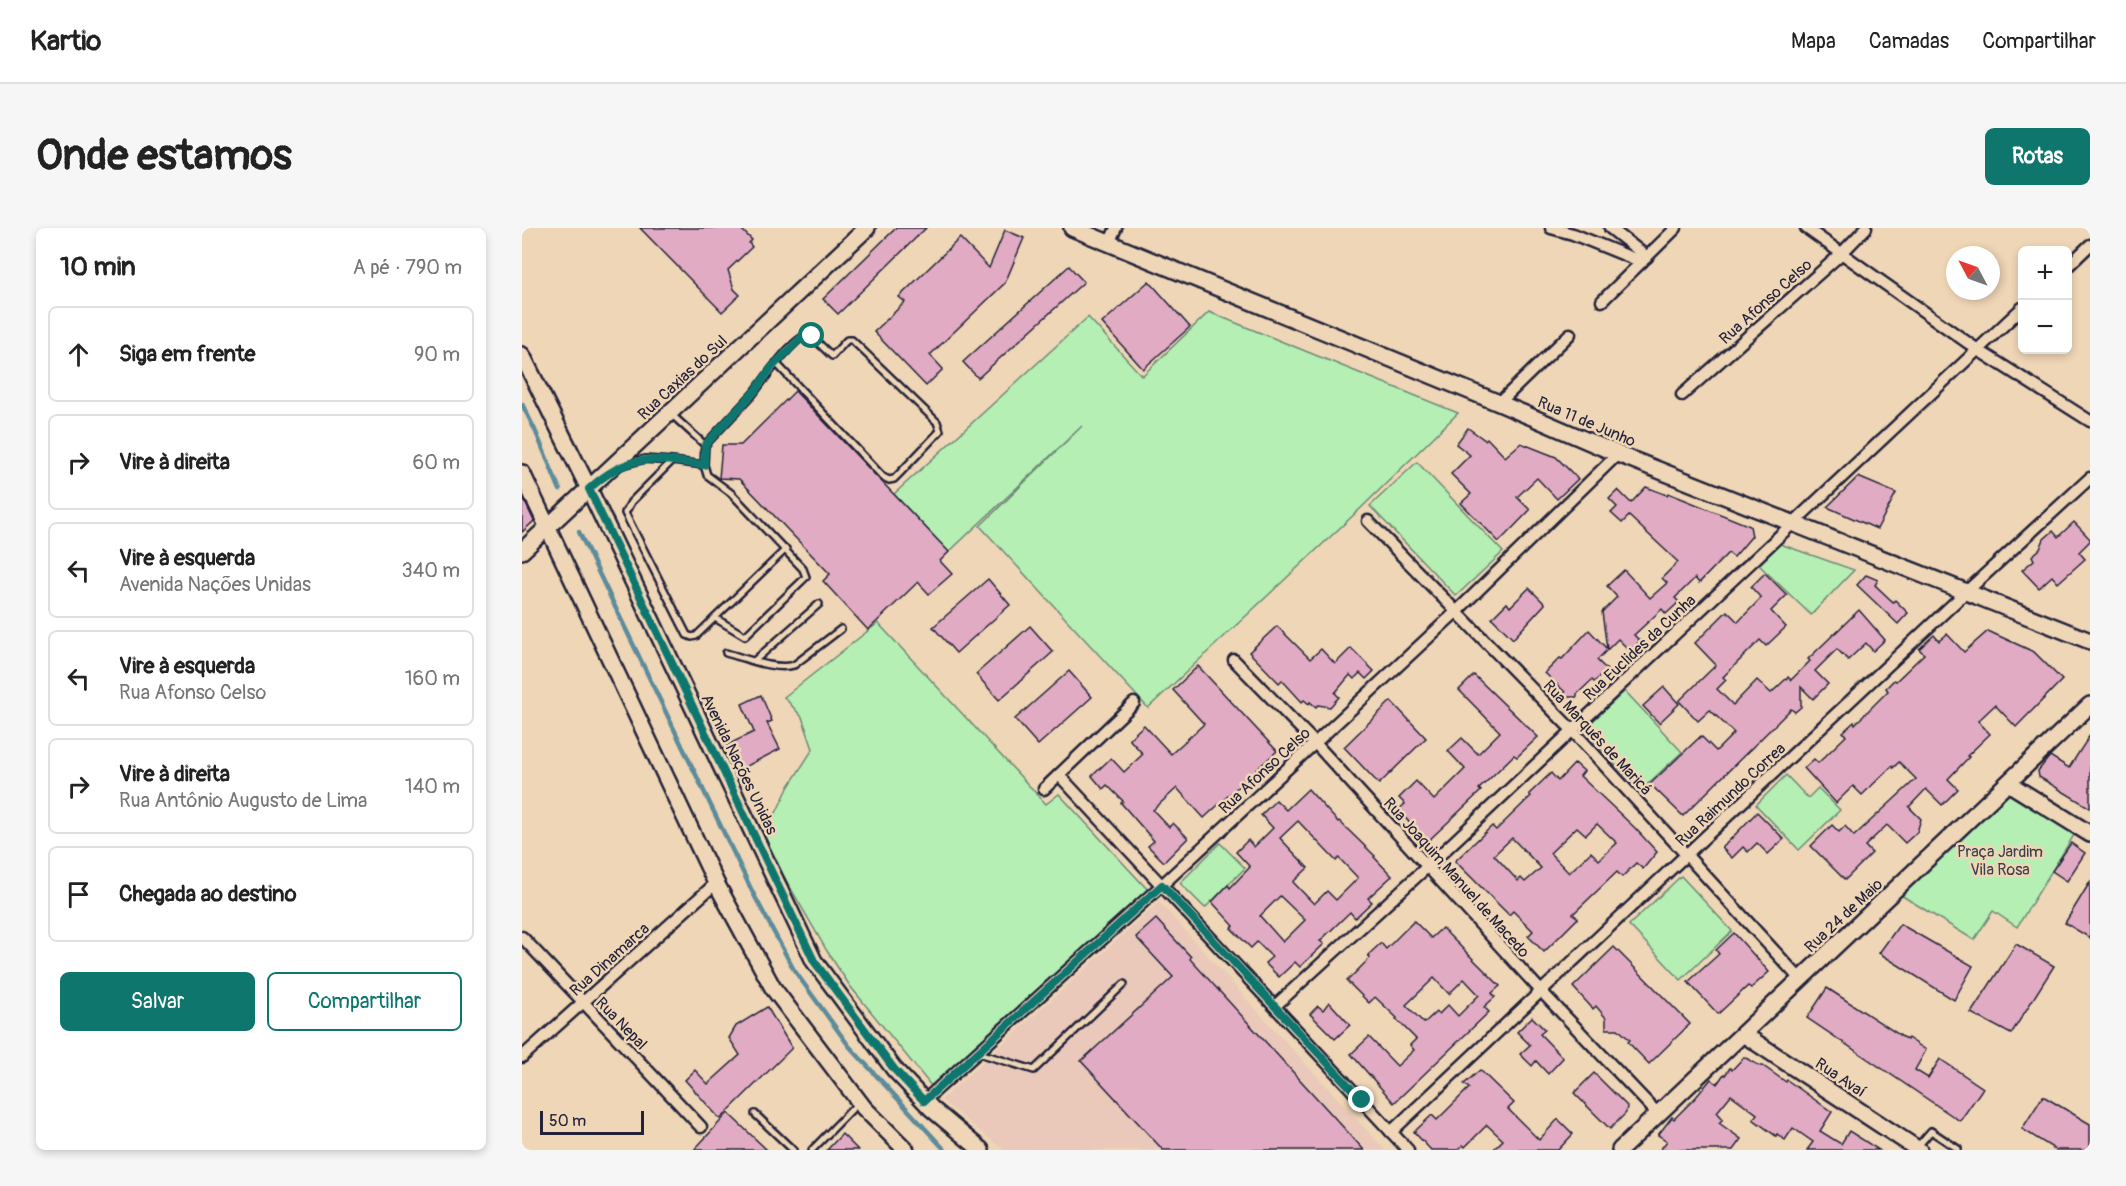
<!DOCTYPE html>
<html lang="pt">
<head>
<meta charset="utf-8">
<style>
  body { margin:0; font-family:Pangolin,sans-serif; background:#f6f6f6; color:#222 }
  .controls { position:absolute; right:18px; top:18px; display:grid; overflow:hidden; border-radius:9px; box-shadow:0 3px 9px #0003 }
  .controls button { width:54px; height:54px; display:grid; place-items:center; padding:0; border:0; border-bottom:2px solid #e0e0e0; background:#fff; color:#222; font:30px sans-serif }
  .compass { position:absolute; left:1424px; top:18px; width:54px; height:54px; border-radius:50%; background:#fff; box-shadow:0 3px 9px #0003; rotate:311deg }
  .scale { position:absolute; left:18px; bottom:15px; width:104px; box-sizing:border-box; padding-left:6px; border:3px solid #22223b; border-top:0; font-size:16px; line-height:21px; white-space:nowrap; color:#22223b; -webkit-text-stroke:4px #efd6b6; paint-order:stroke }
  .stop { position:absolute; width:18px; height:18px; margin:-14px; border:4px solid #0f766e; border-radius:50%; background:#fff }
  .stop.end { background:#0f766e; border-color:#fff; box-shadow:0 2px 6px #0008 }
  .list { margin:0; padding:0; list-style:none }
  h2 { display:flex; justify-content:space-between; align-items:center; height:78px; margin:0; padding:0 24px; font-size:26px }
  h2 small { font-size:20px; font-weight:400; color:#767676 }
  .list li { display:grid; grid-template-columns:39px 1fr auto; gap:18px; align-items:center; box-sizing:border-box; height:96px; margin:0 12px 12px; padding:0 12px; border:2px solid #e0e0e0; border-radius:9px }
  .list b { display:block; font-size:22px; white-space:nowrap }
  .list p { margin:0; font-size:20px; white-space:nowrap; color:#767676 }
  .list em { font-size:20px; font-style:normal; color:#767676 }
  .actions { display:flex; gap:12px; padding:18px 24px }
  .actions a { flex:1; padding:14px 0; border:2px solid #0f766e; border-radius:9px; text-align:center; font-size:21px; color:#0f766e }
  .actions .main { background:#0f766e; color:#fff }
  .icon { flex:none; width:33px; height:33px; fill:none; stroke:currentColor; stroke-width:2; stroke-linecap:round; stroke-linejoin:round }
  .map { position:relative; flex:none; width:1568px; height:922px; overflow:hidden; border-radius:9px }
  header { display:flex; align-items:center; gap:36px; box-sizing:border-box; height:84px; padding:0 30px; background:#fff; border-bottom:2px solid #e0e0e0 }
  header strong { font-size:28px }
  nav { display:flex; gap:33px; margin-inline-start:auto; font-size:21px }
  .intro { display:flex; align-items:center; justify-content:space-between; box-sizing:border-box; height:144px; padding:0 36px }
  h1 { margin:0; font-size:42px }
  .button { padding:15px 27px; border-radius:9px; background:#0f766e; color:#fff; font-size:21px; font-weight:700 }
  main { display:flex; gap:36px; padding:0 36px }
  aside { flex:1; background:#fff; border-radius:9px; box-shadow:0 3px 9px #0003 }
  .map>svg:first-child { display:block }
  .built { fill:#eac9ba }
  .green { fill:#b5efb3; stroke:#6c8877; stroke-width:1.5 }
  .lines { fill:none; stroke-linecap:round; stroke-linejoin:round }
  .stream { stroke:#5c8c9c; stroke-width:4.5 }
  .building { fill:#e0abc3; stroke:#22223b; stroke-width:1.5; fill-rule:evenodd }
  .lane-casing { stroke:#22223b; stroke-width:10 }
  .street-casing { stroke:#22223b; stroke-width:15 }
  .secondary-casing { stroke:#22223b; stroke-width:20 }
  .lane { stroke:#efd6b6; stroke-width:5 }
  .street { stroke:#efd6b6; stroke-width:10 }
  .secondary { stroke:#efd6b6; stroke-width:15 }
  .route { stroke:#0f766e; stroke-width:8 }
  .labels { text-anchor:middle; stroke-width:5; stroke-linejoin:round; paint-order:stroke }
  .street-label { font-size:16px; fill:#22223b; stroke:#efd6b6 }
  .park-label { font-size:16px; fill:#38414d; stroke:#efd6b6 }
</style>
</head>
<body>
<header>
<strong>Kartio</strong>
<nav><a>Mapa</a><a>Camadas</a><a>Compartilhar</a></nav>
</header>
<div class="intro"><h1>Onde estamos</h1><a class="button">Rotas</a></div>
<main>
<aside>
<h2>10 min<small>A pé · 790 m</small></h2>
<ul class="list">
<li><svg class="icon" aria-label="ahead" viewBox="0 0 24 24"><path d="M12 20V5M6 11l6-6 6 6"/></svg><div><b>Siga em frente</b></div><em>90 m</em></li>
<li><svg class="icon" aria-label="right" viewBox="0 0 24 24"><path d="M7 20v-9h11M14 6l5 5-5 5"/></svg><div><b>Vire à direita</b></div><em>60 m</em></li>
<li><svg class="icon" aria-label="left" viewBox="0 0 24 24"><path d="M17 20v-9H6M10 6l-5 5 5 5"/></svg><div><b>Vire à esquerda</b><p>Avenida Nações Unidas</p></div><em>340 m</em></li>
<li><svg class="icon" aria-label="left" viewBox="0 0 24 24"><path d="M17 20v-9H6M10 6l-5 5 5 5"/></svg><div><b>Vire à esquerda</b><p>Rua Afonso Celso</p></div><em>160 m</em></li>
<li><svg class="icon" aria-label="right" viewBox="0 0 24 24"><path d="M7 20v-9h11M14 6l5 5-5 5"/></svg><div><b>Vire à direita</b><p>Rua Antônio Augusto de Lima</p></div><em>140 m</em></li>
<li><svg class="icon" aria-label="arrive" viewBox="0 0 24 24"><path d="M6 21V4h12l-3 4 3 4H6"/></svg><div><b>Chegada ao destino</b></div></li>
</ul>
<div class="actions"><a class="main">Salvar</a><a>Compartilhar</a></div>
</aside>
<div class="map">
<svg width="1568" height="922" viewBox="0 0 1568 922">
  <rect width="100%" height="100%" fill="#efd6b6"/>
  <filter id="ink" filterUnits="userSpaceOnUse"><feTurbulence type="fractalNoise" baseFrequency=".0167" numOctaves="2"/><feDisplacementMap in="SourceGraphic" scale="12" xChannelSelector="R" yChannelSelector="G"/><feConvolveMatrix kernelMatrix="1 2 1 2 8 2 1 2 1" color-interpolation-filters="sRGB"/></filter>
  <g filter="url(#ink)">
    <path class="built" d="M637,674l112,124 114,124h-381l-63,-50z"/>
    <g class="green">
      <path d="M687,84l249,101 -99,97 -211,198 -168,-182 102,-100 -133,126 -55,-58 194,-177 54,59z"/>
      <path d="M895,234l86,90 -47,44 -86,-90z"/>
      <path d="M1258,316l74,26 -43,45 -52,-50z"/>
      <path d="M356,395l168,181 13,-10 89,96 -216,197 -82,-101 -23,-35 -64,-111 26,-54 24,-37 -11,-32 -18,-20z"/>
      <path d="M1103,463l57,61 -42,39 -57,-61z"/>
      <path d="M1264,547l22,23 10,-10 22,22 -41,40 -43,-45z"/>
      <path d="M1486,555l71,44 -62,100 -24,-16 -19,29 -78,-48z"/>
      <path d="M698,615l25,25 -40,40 -25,-25z"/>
      <path d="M1159,648l51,55 -51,49 -52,-55z"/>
    </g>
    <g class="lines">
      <g class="stream">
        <path d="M0,176l13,26 25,60"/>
        <path d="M57,304l174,361 41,77 55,76 96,104"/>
      </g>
    </g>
    <g class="building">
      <path d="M118,0h100l12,12 -3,3 3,4 -24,23 6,19 6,6 -18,17z"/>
      <path d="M374,0h30l-88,86 -15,-15z"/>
      <path d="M483,2l19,8 -19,45 -75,72 13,14 -17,17 -52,-54 31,-30 -6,-5 61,-59 29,30z"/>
      <path d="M547,38l15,16 -106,96 -15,-16z"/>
      <path d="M627,53l41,46 -47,42 -41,-46z"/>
      <path d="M273,163l154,161 -9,9 12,13 -23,20 -11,-12 -50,48 -45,-49 7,-7 -91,-95 -20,-1 3,-33h19z"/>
      <path d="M946,200l17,12 2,-2 18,19 16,-14 35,14 22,22 -21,20 -20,-21 -20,19 13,13 -31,32 -38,-39 10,-9 -20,-20 19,-19 -14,-11z"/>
      <path d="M1336,249l38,16 -19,36 -50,-22z"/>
      <path d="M1124,259l21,8 1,-2 82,33 2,10 -18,21 -6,-4 -29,30 -4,-5 -20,20 4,4 -13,12 -4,-5 -28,26 6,6 -10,10 -12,-12 -21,21 10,10 -13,12 -2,-2 -15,14v3h-12v-5l-20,-19 15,-15 2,1 27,-29 18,19 -5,-37 15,-15 -10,-11 17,-16 26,28 17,-15 -5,-5 16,-16 -49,-46 -7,7 -11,-10 6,-6 -8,-8 9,-9 13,13z"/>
      <path d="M0,268l12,25 -12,11z"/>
      <path d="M1552,294l16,17v2l-11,11 6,7 -27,24 -6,-7 -13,12 -17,-18 12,-10 -2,-4 8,-7 4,-10 9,-8 5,6z"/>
      <path d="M1243,345l22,22 -16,16 15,16 -20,19 -6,-6 -37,37 3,3 -9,9 16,16 24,-25 14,13 17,-16 3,3 19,-19 -2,-2 51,-49 26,30 -12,11 -7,-8 -18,17 -11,-11 -22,22 13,13 -15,15 -12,-12v20l-6,5 -4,-3 -108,107 -33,-32 51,-48 15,15 18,-18 -24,-23 -12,11 -19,-20 37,-36 -21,-22 32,-32 11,11 23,-24 -10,-11z"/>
      <path d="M1344,347l12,5 -3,5 18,17 2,-2 13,13 -10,11 -41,-39z"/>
      <path d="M466,351l22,26 -54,48 -23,-26z"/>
      <path d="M1007,360l16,16 -32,35 -21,-21 15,-15 3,4z"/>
      <path d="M508,398l23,26 -54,48 -23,-26z"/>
      <path d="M755,398l33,33 11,-10 14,15 16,-16 23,23 -8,8 -6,-6 -6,6 -4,-4 -15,18 4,4 -9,10 -12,-2 -2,2 -6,-5 -1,2 -5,-4 -2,2 -20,-22 -3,3 -30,-31z"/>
      <path d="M1466,403l46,21 28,28 -46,47 -21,-22 -17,16 12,13 -23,22 2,1 -21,22 10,10 -16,16 -16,-16 -17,18 12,12 -4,13 -12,11 -18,-18 -22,21 7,7 -27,27 -34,-34 21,-21 7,7 6,-6 9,10 62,-57 -17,-17 -6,6 -1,-2 -30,29 -9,-9 -17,17 -32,-35 10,-9 4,4 28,-27 -3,-4 11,-10 1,2 33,-33 -2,-3 8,-8 2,1 28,-27 -5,-5 15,-14 5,6 8,-7 17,18z"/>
      <path d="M676,438l79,85 -73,67 -27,-30 -24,22 16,17 4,-4 15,15 -24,24 -16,-16 6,-5 -33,-38 2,-2 -16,-16 -4,4 -11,-13 19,-18 13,14 19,-18 -14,-15 15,-14 27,29 33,-30 -31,-34z"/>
      <path d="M547,443l23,26 -54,48 -23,-26z"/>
      <path d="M952,447l64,62 -21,20 -3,-2 -35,34 2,2 -54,51 -29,-32 7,-6 -6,-6 17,-17 18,19 31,-31 -17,-18 14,-13 16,16 22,-22 -41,-42z"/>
      <path d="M1142,459l15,17 -20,19 -16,-17z"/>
      <path d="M239,467l11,26 -5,2 13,26 -41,21 -12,-25 27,-13 -12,-28z"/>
      <path d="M869,473l35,37 -47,46 -35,-37z"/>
      <path d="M1568,507v73l-51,-31 -1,-6 12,-15 19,12z"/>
      <path d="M1053,535l9,8 -4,5 55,52 22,24 -14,17 -7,-6 -14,14 -5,-5 -44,42 5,4 -34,34 -16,-16 5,-5 -20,-20 -4,4 -54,-54 37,-35 4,4 35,-34 -2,-2 22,-21 7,8zM1075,596l20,19 -18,17 -8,-8 -22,21 -19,-20 27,-26 9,8zM990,610l29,30 -16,14 -4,-4 -3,3 -24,-26z"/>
      <path d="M786,561l30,33 1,-1 36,35 -1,1 18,19 -24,22 4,4 -17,16 -5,-6 -30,29 4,3 -24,23 -5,-5 -16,15 -14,-14 7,-6 -15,-15 -6,6 -20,-20 3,-2 -22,-24 16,-17 2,3 20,-21 -14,-15 12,-12 6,7 19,-19 -12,-13 15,-15 10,10zM776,593l38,40 3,-3 19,20 -22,22 -9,-9 -13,13 -21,-22 15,-14 -28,-30zM758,668l25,24 -22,22 -23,-26z"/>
      <path d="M1235,584l27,27 -16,15 -11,-11 -9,9 -5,-5 -11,11 -10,-10z"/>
      <path d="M1549,615l14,10 -18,28 -15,-10z"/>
      <path d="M1568,654v56l-25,-15z"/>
      <path d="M634,691l35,38 -1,2 174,191h-201l-82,-89 92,-84 -37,-40z"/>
      <path d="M892,693l17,17 11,-10 58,58 -8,7 3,4 -11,10 5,5 -95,91 -43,-49 18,-17 28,29 17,-16 -4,-5 6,-6 -20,-20 1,-1 -22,-21 -6,6 -22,-22 23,-23 -2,-3 13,-12 5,6zM912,750l15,16 15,-15 15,16 -21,21 -10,-11 -9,9 -3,-2 -12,11 -18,-18z"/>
      <path d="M1378,696l73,42 -19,34 -75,-47z"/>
      <path d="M1212,705l35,39 -18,16 -3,-2 -30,28 -30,-32 31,-28 -3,-4z"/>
      <path d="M1494,716l38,22 -43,68 -40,-21z"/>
      <path d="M1092,719l76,77 -41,40 -21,-22 2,-2 -12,-11h-12v-11l-10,-12 -3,3 -20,-22z"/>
      <path d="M1305,760l80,52 1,-2 18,12 -11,20 13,8 12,-19 43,29 -23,33 -153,-103z"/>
      <path d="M807,774l21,23 -15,14 -25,-25 8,-8 5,4z"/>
      <path d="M245,779l25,41 -72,71 -35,-39 10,-10 13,14 32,-29 -11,-17 7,-12z"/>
      <path d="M1010,789l13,13 -5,4 23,24 -15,16 -12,-13 -4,5 -12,-12 10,-9 -13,-13z"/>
      <path d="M1222,829l16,9h3l23,16 1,-2 45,32 -12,19 21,13 8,-13 30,19h-72l6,-8 -20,-14 -8,12 -8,-6 -1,2 -23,-17 4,-5 -26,-19 -14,17 6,7 -4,4 22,16 -8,11h-73l7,-9 -9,-6 14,-18 2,2 22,-22 15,-18 6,5 7,-10 1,1 5,-7 2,2z"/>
      <path d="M958,842l34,33 -6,6 31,31 19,-21 15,15 -15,16h-65l10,-10 -16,-15 -22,22 -2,-2 -5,5h-27l-17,-18 18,-17 5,5 32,-32 -5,-4z"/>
      <path d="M1072,845l33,33 -1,7 -16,16 -36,-36z"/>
      <path d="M1521,868l47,28v26h-34l-34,-21z"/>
      <path d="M206,885l39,37h-73z"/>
      <path d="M320,906l16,16h-31z"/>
    </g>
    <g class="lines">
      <defs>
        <g id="lane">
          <path d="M149,186l34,31"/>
          <path d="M100,237l23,-6 27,2"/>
          <path d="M182,237l-32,-4 -41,41 -6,11 62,122 5,2 4,-1 90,-87"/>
          <path d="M193,390l30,18 61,-59 -3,-8 -72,-76 -24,-18 -3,-10 1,-20c16,-17 32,-34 48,-51 10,-12 42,-61 57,-59l22,21 15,-16h5l85,82 3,9 -41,43 -5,5 -5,1 -6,-3 -107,-114"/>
          <path d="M204,425c19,5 50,18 68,12l47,-36"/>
          <path d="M232,433l65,-57"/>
          <path d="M457,825l55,17 90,-86"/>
          <path d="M233,886l38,36"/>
          <path d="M1396,918l13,-15 27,18"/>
          <path d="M290,922l47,-48"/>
        </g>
        <g id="street">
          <path d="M1029,0l22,6 69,28"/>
          <path d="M1088,0l37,29"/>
          <path d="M1284,0l172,122 112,71"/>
          <path d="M587,15l7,-15"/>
          <path d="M1546,38l22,-21"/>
          <path d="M1080,73l74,-73"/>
          <path d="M1160,167l159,-141 25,-26"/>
          <path d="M977,175l71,-69"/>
          <path d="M846,293l204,209 228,249"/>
          <path d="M712,432l81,83 226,248 117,123"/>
          <path d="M537,547l349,375"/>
          <path d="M522,561l90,-86"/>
          <path d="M0,709l179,190"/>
          <path d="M753,778l152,-139 595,-559"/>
          <path d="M0,829l194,-174"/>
          <path d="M402,873l238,-216 153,-142 142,-132 161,-157"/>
          <path d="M869,904l575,-540 124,-114"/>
        </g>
        <g id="secondary">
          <path d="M550,0l427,175 119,51 472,187"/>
          <path d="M0,127l67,134 225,472 80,108 38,40 49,41"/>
          <path d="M0,245l194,410 57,105 91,120 42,42"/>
          <path d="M0,323l345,-323"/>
          <path d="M1486,555l82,51"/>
          <path d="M1221,806l176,116"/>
          <path d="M1098,922l470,-445"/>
        </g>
      </defs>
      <use href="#lane" class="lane-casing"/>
      <use href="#street" class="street-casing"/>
      <use href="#secondary" class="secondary-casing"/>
      <use href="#lane" class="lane"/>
      <use href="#street" class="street"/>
      <use href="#secondary" class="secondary"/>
    </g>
  </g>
  <g class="lines" filter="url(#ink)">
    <path class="route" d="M290,108l-4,-2 -5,2 -32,32 -16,23 -50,54 -1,20c-51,-7 -75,-13 -115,24l225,472 80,108 30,32 238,-216 200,215"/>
  </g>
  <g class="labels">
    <g class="street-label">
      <text transform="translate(1243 73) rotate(-42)" y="6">Rua Afonso Celso</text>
      <text transform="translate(160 149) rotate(-43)" y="6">Rua Caxias do Sul</text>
      <text transform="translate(1065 193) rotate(23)" y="6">Rua 11 de Junho</text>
      <text transform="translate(1117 419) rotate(-43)" y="6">Rua Euclides da Cunha</text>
      <text transform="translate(1076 509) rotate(47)" y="6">Rua Marquês de Maricá</text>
      <text transform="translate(218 536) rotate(64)" y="6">Avenida Nações Unidas</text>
      <text transform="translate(742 542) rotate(-43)" y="6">Rua Afonso Celso</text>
      <text transform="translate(1208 566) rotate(-43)" y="6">Rua Raimundo Correa</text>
      <text transform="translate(935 649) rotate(48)" y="6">Rua Joaquim Manuel de Macedo</text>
      <text transform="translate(1321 687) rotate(-43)" y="6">Rua 24 de Maio</text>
      <text transform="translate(87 731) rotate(-42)" y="6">Rua Dinamarca</text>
      <text transform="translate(100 795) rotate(46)" y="6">Rua Nepal</text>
      <text transform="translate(1319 849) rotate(34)" y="6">Rua Avaí</text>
    </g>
    <g class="park-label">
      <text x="1478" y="629">Praça Jardim<tspan x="1478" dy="18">Vila Rosa</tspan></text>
    </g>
  </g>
</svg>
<div class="controls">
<button>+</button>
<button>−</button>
</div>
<svg class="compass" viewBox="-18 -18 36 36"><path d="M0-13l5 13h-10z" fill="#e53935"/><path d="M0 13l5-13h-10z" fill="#767676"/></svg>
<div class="scale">50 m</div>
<div class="stop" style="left:290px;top:108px"></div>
<div class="stop end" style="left:840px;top:872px"></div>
</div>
</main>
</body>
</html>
